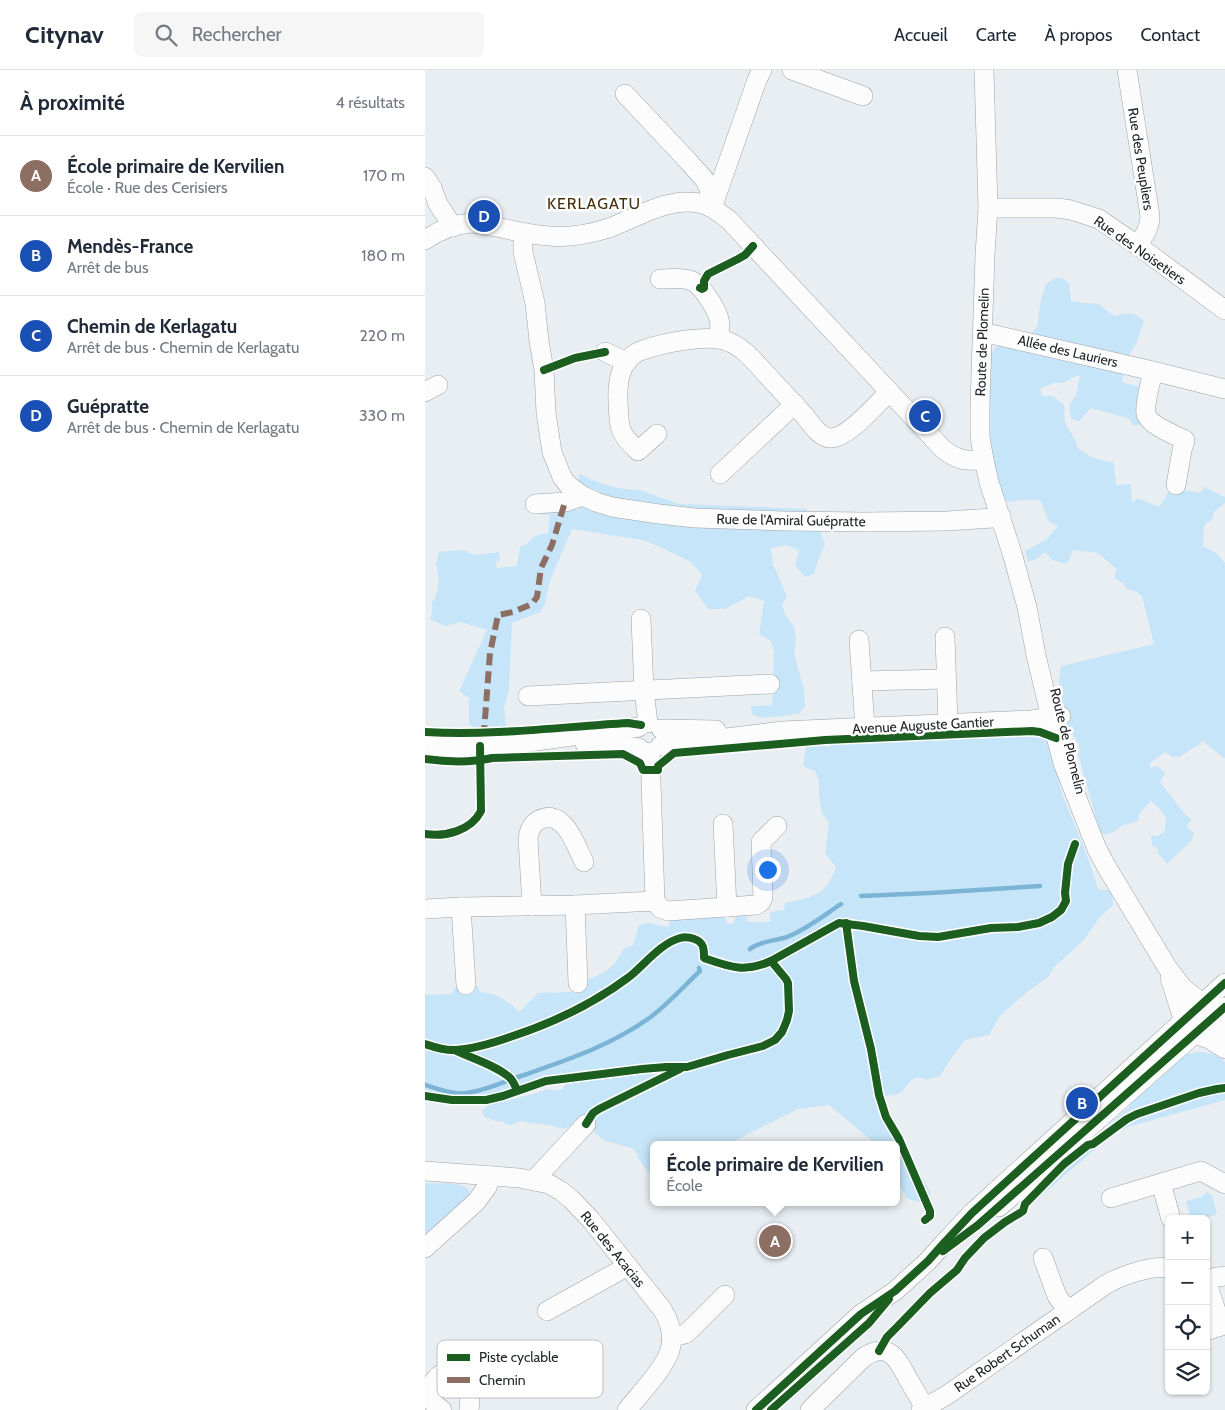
<!DOCTYPE html>
<html lang="fr">
<head>
<meta charset="utf-8">
<style>
  body { margin:0; font-family:Cabin,sans-serif; background:#f6f6f7; color:#1f2937 }
  .controls { position:absolute; right:15px; bottom:15px; display:grid; overflow:hidden; border-radius:8px; box-shadow:0 1px 4px #0004 }
  .controls button { width:45px; height:45px; display:grid; place-items:center; padding:0; border:0; border-bottom:1px solid #e0e1e3; background:#fff; color:#1f2937; font:25px sans-serif }
  .you { position:absolute; left:342px; top:799px; width:18px; height:18px; margin:-12px; border:4px solid #fff; border-radius:50%; background:#1a73e8; box-shadow:0 0 0 8px #1a73e833 }
  .badge { display:grid; place-items:center; width:32px; height:32px; border-radius:50%; background:#686d70; color:#fff; font-size:16px; font-weight:700 }
  .pin { position:absolute; translate:-50% -50%; border:2px solid #fff; box-shadow:0 1px 5px #0006 }
  .popup { position:absolute; left:225px; top:1071px; width:250px; height:65px; box-sizing:border-box; display:grid; place-content:center; border-radius:8px; background:#fff; filter:drop-shadow(0 1px 4px #0005); font-size:16px; white-space:nowrap; color:#747a83 }
  .popup b { font-size:19px; color:#1f2937 }
  .popup::after { content:''; position:absolute; left:50%; top:100%; margin-left:-10px; border:10px solid transparent; border-top-color:#fff }
  .list { margin:0; padding:0; list-style:none }
  h2 { display:flex; justify-content:space-between; align-items:center; height:65px; margin:0; padding:0 20px; font-size:21px }
  h2 small { font-size:16px; font-weight:400; color:#747a83 }
  .list li { display:grid; grid-template-columns:32px 1fr auto; gap:15px; align-items:center; box-sizing:border-box; height:80px; padding:0 20px; border-top:1px solid #e0e1e3 }
  .list b { display:block; font-size:19px; white-space:nowrap }
  .list p { margin:0; font-size:16px; white-space:nowrap; color:#747a83 }
  .list em { font-size:16px; font-style:normal; color:#747a83 }
  .icon { flex:none; width:28px; height:28px; fill:none; stroke:currentColor; stroke-width:2; stroke-linecap:round; stroke-linejoin:round }
  .map { position:relative; flex:none; width:800px; height:1340px; overflow:hidden }
  header { display:flex; align-items:center; gap:30px; box-sizing:border-box; height:70px; padding:0 25px; background:#fff; border-bottom:1px solid #e0e1e3 }
  header strong { font-size:24px }
  nav { display:flex; gap:28px; margin-inline-start:auto; font-size:18px }
  .search { width:350px; height:45px; background:#f6f6f7; display:flex; align-items:center; gap:12px; box-sizing:border-box; padding:0 18px; border-radius:8px; color:#747a83; font-size:19px }
  main { display:flex }
  aside { flex:1; background:#fff }
  .map>svg:first-child { display:block }
  .green { fill:#c7e5f8 }
  .lines { fill:none; stroke-linecap:round; stroke-linejoin:round }
  .stream { stroke:#7bb4d5; stroke-width:4.5 }
  .minor-casing { stroke:#9ea2a5; stroke-width:20 }
  .minor { stroke:#fcfcfd; stroke-width:19 }
  .quiet { stroke:#8d6e63; stroke-width:6; stroke-dasharray:12 6; stroke-linecap:butt }
  .cycleway-casing { stroke:#fff; stroke-width:11 }
  .cycleway { stroke:#1b5e20; stroke-width:8 }
  .labels { text-anchor:middle; stroke-width:5; stroke-linejoin:round; paint-order:stroke }
  .street-label { font-size:14px; fill:#23272a; stroke:#fff }
  .quarter-label { font-size:16px; letter-spacing:1px; fill:#472d0b; stroke:#fff }
  .key { fill:#fff; stroke:#bdbebf; stroke-width:1 }
  .key-label { font-size:14px; fill:#23272a }
</style>
</head>
<body>
<header>
<strong>Citynav</strong>
<div class="search"><svg class="icon" aria-label="search" viewBox="0 0 24 24"><circle cx="10" cy="10" r="6"/><path d="M15 15l6 6"/></svg>Rechercher</div>
<nav><a>Accueil</a><a>Carte</a><a>À propos</a><a>Contact</a></nav>
</header>
<main>
<aside>
<h2>À proximité<small>4 résultats</small></h2>
<ul class="list">
<li><span class="badge" style="background:#8d6e63">A</span><div><b>École primaire de Kervilien</b><p>École · Rue des Cerisiers</p></div><em>170 m</em></li>
<li><span class="badge" style="background:#1a4fb4">B</span><div><b>Mendès-France</b><p>Arrêt de bus</p></div><em>180 m</em></li>
<li><span class="badge" style="background:#1a4fb4">C</span><div><b>Chemin de Kerlagatu</b><p>Arrêt de bus · Chemin de Kerlagatu</p></div><em>220 m</em></li>
<li><span class="badge" style="background:#1a4fb4">D</span><div><b>Guépratte</b><p>Arrêt de bus · Chemin de Kerlagatu</p></div><em>330 m</em></li>
</ul>
</aside>
<div class="map">
<svg width="800" height="1340" viewBox="0 0 800 1340">
  <rect width="100%" height="100%" fill="#e9eef2"/>
  <g class="green">
    <path d="M630,208h7l7,5 2,18 11,2 17,1 9,8 7,4c11,-3 20,-5 29,5l-8,23 -7,11 -7,27 21,6 1,33 -8,5 -4,-2 -2,-5 -39,-11 -12,13 -8,-2 -2,-14 7,-10 4,-19h-4l-12,7h-10l-14,6 2,7h11l11,9 1,18 6,10 8,16 12,8 23,6 2,22 15,-1 1,19 6,-5 21,9 12,-19 29,5 4,-6 21,10v6l-10,8 -4,10 -4,1 -3,4 -1,20 13,7 9,10v195h-1l-22,-17 -2,3 -21,13h-6l-8,-5 -15,11v5l7,-2 8,7 -5,9 25,32 7,6 -6,6 8,7 -3,8 -24,23 -9,-11v-4l-6,-4 -1,-9h7l6,-4c5,-19 -1,-19 -13,-31l-12,13 -1,7 -15,4 -9,7 -10,3 -4,-3 -22,-78 1,-10c-6,-7 -7,-16 -15,-20l2,-13 -6,-15 -1,-19 2,-11 93,-22 -12,-48 -7,-5 -9,-2 -3,-6 -9,-5 3,-9 -19,-16 -25,-3 -6,14 -15,-4 -7,-8 -9,7 -8,3 -3,-11 21,-11 12,-14 -9,-4 -9,-22h-19l-13,2 -6,-5 -10,-32 -5,-38 -3,-64 10,-14 9,-8 27,-6 7,-8 4,-28 5,-15z"/>
    <path d="M154,404l23,10 21,5 17,1 39,14 128,5 -6,16 17,1 7,18 -7,16 -4,14 -9,3 -10,-11 4,-16 -13,-5 -15,3 2,18 2,2 12,29 -5,8 3,9 9,13 2,12 -2,15 10,35 1,17 -5,7c-10,1 -40,9 -47,1 -2,-2 -2,-5 -2,-8l21,-1 2,-54 -4,-11 -11,-6 5,-33 -15,-5 -24,13h-17l-13,-18 7,-16 -11,-13 -31,-15 -18,-7 -70,-11 -22,51 -5,24 -5,8 -28,11 -3,67 -5,17 2,22 -30,1 -7,-7v-25l-10,-7 28,-61 -26,-8 -16,4 -15,-7 2,-7v-9l5,-10 2,-14 -3,-15 3,-12 24,-2 12,5 24,-3 1,8 -4,2 1,6 20,-2 3,-19 7,-3c5,-8 13,-10 21,-11l2,-18 -11,-1 -4,-2 24,-7 20,5 -1,-17z"/>
    <path d="M599,663l15,4 4,-1 6,2 13,56 26,64 10,31 14,2 1,14 -13,12 -17,24 -29,26 -5,9 -23,17 -26,23 -11,19 -24,5 -16,21 -9,15 -14,4c-16,-9 -17,9 -28,14 -4,1 -9,1 -13,2l-9,-6 -5,6 13,7 14,29 -5,3c7,9 36,49 37,58 0,2 -1,5 -1,8l-6,2 -15,-4 -12,-19v-35h-21l-3,-4 -43,-36 -31,4 -72,36h-72v34l-17,-22v-4l-5,-5 -27,-7 -21,-18 -10,1 -10,5 -15,-4 -18,-2 -10,-2 -10,4h-5l-3,-4 -4,1 -15,-5 -2,-7 13,-9h10l32,-8 10,-4 13,2 7,-8 13,-3 1,-4 -40,5 -50,16 -42,1 -24,-4v-101l3,2 23,-1 5,-7 16,-2 6,2 2,5c19,2 25,7 39,20l19,-19 32,-1 12,1 3,-12c21,-9 28,-11 38,-32l10,-4 6,-20 9,-2 20,4 3,-9h37l13,-4 7,10 5,-1 5,-10 8,-1 1,10h23v-10l14,-2 1,-7c26,-5 42,-8 51,-36l-11,-14 4,-30 -7,-10 -3,-17v-15l-4,-10 -12,-5 3,-20 10,-3 13,4 2,-6 19,1 29,-3z"/>
    <path d="M772,982c12,0 19,2 28,10v38l-97,27 -18,9 -84,73 6,-17 18,-18 16,-15 12,-4 9,-6 10,-14 32,-28 1,-4 53,-48z"/>
    <path d="M0,1113c12,1 36,-2 44,7l1,7 -45,42z"/>
    <path d="M782,1122l5,4 5,18 -14,5h-12l-5,-18 15,-4z"/>
  </g>
  <g class="lines">
    <g class="stream">
      <path d="M436,826l69,-3 110,-7"/>
      <path d="M325,879c10,-8 25,-8 37,-12 20,-8 36,-21 54,-33"/>
      <path d="M0,1015c13,4 28,10 41,8 19,-2 37,-11 55,-17 46,-16 92,-31 131,-60 18,-14 32,-30 48,-45l-1,-3"/>
    </g>
    <defs>
      <g id="minor">
        <path d="M367,0l71,26"/>
        <path d="M559,0l4,138 -3,47 -5,149v33l4,23 5,22 23,71 15,54 9,48 15,63 12,45 34,86 9,17 61,101 16,21 20,16 11,12 11,19"/>
        <path d="M702,0l23,146c0,12 -6,20 -13,29"/>
        <path d="M200,24l63,67 17,19 4,9 3,19"/>
        <path d="M0,107l7,11 6,16 15,23"/>
        <path d="M287,138l45,-128 5,-10"/>
        <path d="M563,138h69l14,2 28,9 38,26 88,65"/>
        <path d="M99,163l-1,11v8l12,51 4,38 5,29 2,43 6,39 10,25 7,9 14,10 13,6 16,5 47,7 36,4 89,3 81,1 82,-1 46,-3 8,-2"/>
        <path d="M0,170c13,-9 29,-16 46,-17 9,0 17,3 26,4 17,4 35,8 52,9 20,2 41,-2 60,-8 29,-11 62,-33 94,-24 10,3 18,10 26,16l214,229c15,12 23,12 41,11"/>
        <path d="M235,209c10,0 23,-2 32,2 9,3 25,29 27,38 2,7 0,13 0,20"/>
        <path d="M557,262l171,39 72,18"/>
        <path d="M180,282l22,10"/>
        <path d="M728,301c-2,10 -9,34 -7,43 3,11 29,21 39,26l-3,10 -6,35"/>
        <path d="M0,322l13,-7"/>
        <path d="M232,364l-19,17c-20,-18 -19,-24 -20,-50 -1,-20 3,-44 25,-51 20,-7 66,-17 86,-8 15,6 26,20 37,32 13,14 26,28 39,42 6,8 14,21 25,22 17,1 47,-34 59,-46"/>
        <path d="M295,404l75,-70"/>
        <path d="M110,434l30,-2 18,-6"/>
        <path d="M216,549l3,72 4,32"/>
        <path d="M520,567l3,87"/>
        <path d="M434,570l6,88"/>
        <path d="M437,611l84,-2"/>
        <path d="M103,626l242,-12"/>
        <path d="M236,659l55,1"/>
        <path d="M160,674l29,1 25,3"/>
        <path d="M0,676l32,1 64,-4 118,-16"/>
        <path d="M235,676l122,-15 249,-11 30,-4"/>
        <path d="M225,682l5,149"/>
        <path d="M298,754l4,83"/>
        <path d="M150,835l3,78"/>
        <path d="M107,836l-4,-67c1,-8 3,-15 11,-19 25,-13 37,26 45,42"/>
        <path d="M36,837l5,78"/>
        <path d="M0,839l36,-2 114,-2 80,-4 5,7 8,3 88,-6 5,-3 2,-5 -2,-55 16,-16"/>
        <path d="M745,908l14,44 11,12 14,5 16,10"/>
        <path d="M0,1101l94,7 30,6 12,7 10,8 20,21 71,89c7,11 11,24 9,37 -3,19 -32,49 -44,64"/>
        <path d="M109,1110l52,-56"/>
        <path d="M686,1128l50,-15"/>
        <path d="M574,1137l226,-200"/>
        <path d="M746,1149l-10,-36 40,-12 24,13"/>
        <path d="M0,1178l51,-46 11,-15 4,-11"/>
        <path d="M618,1188l14,38 11,15"/>
        <path d="M781,1209l19,-3"/>
        <path d="M781,1210l15,46 -15,5"/>
        <path d="M122,1241l81,-45"/>
        <path d="M246,1267l14,-3 5,-4 35,-35"/>
        <path d="M17,1340c-4,-3 -9,-6 -11,-11 -6,-26 32,-42 38,-13 1,8 1,16 0,24"/>
        <path d="M331,1340l105,-96 34,-23 33,-30 16,-18 28,-30 253,-230"/>
        <path d="M385,1340l54,-53c25,-16 33,1 44,22 6,10 12,20 18,31"/>
        <path d="M496,1340l26,-15 158,-110c15,-9 46,-20 64,-17"/>
      </g>
    </defs>
    <use href="#minor" class="minor-casing"/>
    <use href="#minor" class="minor"/>
    <path class="quiet" d="M60,667l-1,-5 6,-79 8,-38 15,-3 19,-8 5,-7 4,-29 11,-23 13,-43"/>
    <defs>
      <g id="cycleway">
        <path d="M275,218l2,1 2,-1v-7l4,-7 30,-15 7,-4 8,-9"/>
        <path d="M119,300l31,-12 30,-6"/>
        <path d="M0,662c68,4 135,-5 203,-9l13,2"/>
        <path d="M0,689c22,3 45,4 67,-1l131,-4 17,9 3,7h15v-4l16,-13 151,-13 207,-9 8,1 16,6"/>
        <path d="M0,764c20,3 46,-3 56,-23l-1,-65"/>
        <path d="M421,853l8,58 17,68 8,46 7,22 13,22 31,72v5l-5,4"/>
        <path d="M0,974c9,3 20,7 30,6 19,-1 38,-7 55,-13 43,-14 83,-33 119,-60 15,-12 32,-34 51,-39 8,-2 21,1 23,9 1,3 1,8 1,11 26,9 41,15 67,3l68,-38 24,3 56,10 19,1 53,-9 27,-1 21,-4 13,-6 9,-7 5,-9 -1,-8 3,-29 7,-20"/>
        <path d="M29,980c17,8 41,15 55,27 4,3 6,9 8,13"/>
        <path d="M0,1026l27,4h34l17,-4 43,-15 96,-12 24,-2h21l41,-12 35,-9 12,-6 7,-8 5,-12 2,-9 -1,-28 -2,-4 -15,-18"/>
        <path d="M161,1054l7,-11 6,-4 81,-40"/>
        <path d="M518,1181l35,-26 247,-218"/>
        <path d="M454,1281l8,-14 10,-10 33,-34 27,-23 8,-12 19,-20 21,-16 15,-9 3,-2 2,-7 39,-40 24,-19 5,-1 34,-25 10,-5 62,-21 18,-4 8,-1"/>
        <path d="M331,1340l105,-96 34,-23 33,-30 16,-18 28,-30 253,-230"/>
        <path d="M346,1340l98,-87 20,-24"/>
      </g>
    </defs>
    <use href="#cycleway" class="cycleway-casing"/>
    <use href="#cycleway" class="cycleway"/>
  </g>
  <g class="labels">
    <g class="street-label">
      <text transform="translate(716 89) rotate(81)" y="5">Rue des Peupliers</text>
      <text transform="translate(715 180) rotate(35)" y="5">Rue des Noisetiers</text>
      <text transform="translate(557 272) rotate(-88)" y="5">Route de Plomelin</text>
      <text transform="translate(643 281) rotate(13)" y="5">Allée des Lauriers</text>
      <text transform="translate(366 450) rotate(1)" y="5">Rue de l'Amiral Guépratte</text>
      <text transform="translate(498 655) rotate(-3)" y="5">Avenue Auguste Gantier</text>
      <text transform="translate(643 671) rotate(76)" y="5">Route de Plomelin</text>
      <text transform="translate(188 1179) rotate(51)" y="5">Rue des Acacias</text>
      <text transform="translate(582 1283) rotate(-35)" y="5">Rue Robert Schuman</text>
    </g>
    <g class="quarter-label">
      <text x="169" y="139">KERLAGATU</text>
    </g>
  </g>
  <rect x="12" y="1270" width="166" height="58" rx="8" class="key"/>
  <rect x="22" y="1284" width="23" height="7" fill="#1b5e20"/>
  <rect x="22" y="1307" width="23" height="6" fill="#8d6e63"/>
  <g class="key-label">
    <text x="54" y="1292">Piste cyclable</text>
    <text x="54" y="1315">Chemin</text>
  </g>
</svg>
<div class="controls">
<button>+</button>
<button>−</button>
<button><svg class="icon" aria-label="locate" viewBox="0 0 24 24"><circle cx="12" cy="12" r="6"/><path d="M12 2v4M12 18v4M2 12h4M18 12h4"/></svg></button>
<button><svg class="icon" aria-label="layers" viewBox="0 0 24 24"><path d="M12 4l9 5-9 5-9-5zM3 14l9 5 9-5"/></svg></button>
</div>
<div class="you"></div>
<div class="pin badge" style="left:350px;top:1171px;background:#8d6e63">A</div>
<div class="popup"><b>École primaire de Kervilien</b>École</div>
<div class="pin badge" style="left:657px;top:1033px;background:#1a4fb4">B</div>
<div class="pin badge" style="left:500px;top:346px;background:#1a4fb4">C</div>
<div class="pin badge" style="left:59px;top:146px;background:#1a4fb4">D</div>
</div>
</main>
</body>
</html>
